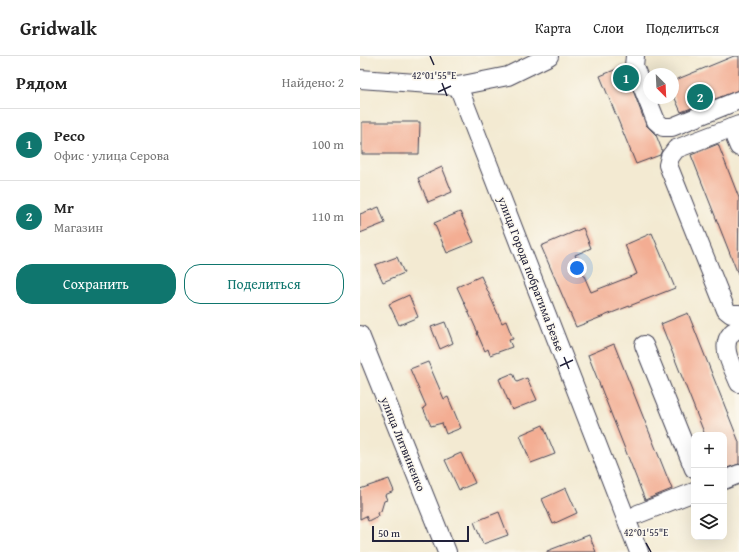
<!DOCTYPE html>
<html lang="ru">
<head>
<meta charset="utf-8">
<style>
  body { margin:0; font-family:"Gentium Book Plus",serif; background:#f2f2f2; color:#222 }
  .controls { position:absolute; right:12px; bottom:12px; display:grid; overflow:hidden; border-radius:8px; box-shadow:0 4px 16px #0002 }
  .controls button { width:36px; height:36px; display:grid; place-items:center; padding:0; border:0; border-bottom:1px solid #e0e0e0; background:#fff; color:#222; font:20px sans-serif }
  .compass { position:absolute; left:283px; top:12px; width:36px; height:36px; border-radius:50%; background:#fff; box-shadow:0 4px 16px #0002; rotate:156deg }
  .scale { position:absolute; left:12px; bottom:10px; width:97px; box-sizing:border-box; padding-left:4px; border:2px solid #22223b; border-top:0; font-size:11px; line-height:14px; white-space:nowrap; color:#22223b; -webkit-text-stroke:3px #fbf7ec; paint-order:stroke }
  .you { position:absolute; left:217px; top:212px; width:14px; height:14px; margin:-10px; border:3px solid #fff; border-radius:50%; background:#1a73e8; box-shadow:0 0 0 6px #1a73e833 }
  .badge { display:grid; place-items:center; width:26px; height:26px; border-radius:50%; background:#0f766e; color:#fff; font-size:13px; font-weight:700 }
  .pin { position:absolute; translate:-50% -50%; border:2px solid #fff; box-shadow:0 1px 4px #0006 }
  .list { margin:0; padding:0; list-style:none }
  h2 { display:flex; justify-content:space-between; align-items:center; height:52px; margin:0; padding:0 16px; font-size:17px }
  h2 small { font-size:13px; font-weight:400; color:#767676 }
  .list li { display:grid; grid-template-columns:26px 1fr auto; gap:12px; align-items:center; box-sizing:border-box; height:72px; padding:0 16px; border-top:1px solid #e0e0e0 }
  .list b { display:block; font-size:15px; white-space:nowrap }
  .list p { margin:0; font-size:13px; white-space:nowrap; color:#767676 }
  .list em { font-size:13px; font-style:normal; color:#767676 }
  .actions { display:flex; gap:8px; padding:12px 16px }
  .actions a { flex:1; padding:9px 0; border:1px solid #0f766e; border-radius:16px; text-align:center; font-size:14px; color:#0f766e }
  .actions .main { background:#0f766e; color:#fff }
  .icon { flex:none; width:22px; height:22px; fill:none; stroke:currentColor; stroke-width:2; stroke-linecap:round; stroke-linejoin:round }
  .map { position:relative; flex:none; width:379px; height:496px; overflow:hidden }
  header { display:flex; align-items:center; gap:24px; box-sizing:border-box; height:56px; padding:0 20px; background:#fff; border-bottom:1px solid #e0e0e0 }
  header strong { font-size:19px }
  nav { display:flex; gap:22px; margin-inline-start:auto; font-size:14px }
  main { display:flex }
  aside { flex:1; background:#fff }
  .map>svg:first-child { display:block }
  .building { fill:#f3ad93 }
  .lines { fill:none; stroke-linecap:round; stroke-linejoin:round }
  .minor-casing { stroke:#414052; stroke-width:20 }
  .minor { stroke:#fff; stroke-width:18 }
  .ticks { fill:none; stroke:#22223b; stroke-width:1.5 }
  .labels { text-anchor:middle; stroke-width:3; stroke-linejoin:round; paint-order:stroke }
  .street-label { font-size:12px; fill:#22223b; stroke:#fbf7ec }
  .ticks-label { font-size:10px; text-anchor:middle; fill:#22223b; stroke:#fbf7ec; stroke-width:3; stroke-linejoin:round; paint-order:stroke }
</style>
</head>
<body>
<header>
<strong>Gridwalk</strong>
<nav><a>Карта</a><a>Слои</a><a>Поделиться</a></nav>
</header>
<main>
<aside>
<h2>Рядом<small>Найдено: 2</small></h2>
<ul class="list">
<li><span class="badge">1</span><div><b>Ресо</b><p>Офис · улица Серова</p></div><em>100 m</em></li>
<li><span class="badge">2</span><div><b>Mr</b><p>Магазин</p></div><em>110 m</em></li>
</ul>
<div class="actions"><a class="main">Сохранить</a><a>Поделиться</a></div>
</aside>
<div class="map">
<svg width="379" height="496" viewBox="0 0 379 496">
  <rect width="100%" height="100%" fill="#fbf7ec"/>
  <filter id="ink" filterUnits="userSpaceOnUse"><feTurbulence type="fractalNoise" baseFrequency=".025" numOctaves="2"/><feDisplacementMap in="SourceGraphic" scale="8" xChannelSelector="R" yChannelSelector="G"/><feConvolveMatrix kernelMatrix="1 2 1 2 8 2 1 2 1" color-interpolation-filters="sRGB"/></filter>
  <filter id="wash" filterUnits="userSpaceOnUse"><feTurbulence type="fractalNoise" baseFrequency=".012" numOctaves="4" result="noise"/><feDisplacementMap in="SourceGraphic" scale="16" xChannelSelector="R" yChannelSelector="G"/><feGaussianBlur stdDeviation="0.9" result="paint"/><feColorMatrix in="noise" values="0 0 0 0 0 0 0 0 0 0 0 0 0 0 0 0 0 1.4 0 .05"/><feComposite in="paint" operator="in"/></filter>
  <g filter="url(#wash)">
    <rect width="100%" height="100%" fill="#f3ead2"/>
    <g id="blocks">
      <g class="building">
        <path d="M374,0h5v34l-58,22 -8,-18v-13z"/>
        <path d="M264,10l22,59 10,10 6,15 -2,5 -24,9 -36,-88z"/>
        <path d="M2,66h58l-1,32h-57z"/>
        <path d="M358,88l21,54 -1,76 -47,-119z"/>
        <path d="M82,111l10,25 -24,10 -10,-24z"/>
        <path d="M19,151l6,16 -25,10v-19z"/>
        <path d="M100,156l14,30 -27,11 -13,-30z"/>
        <path d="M223,172l8,20 -16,7 16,37 46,-18 -12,-29 27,-12 23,55 -99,39 -35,-81z"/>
        <path d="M37,201l7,16 -21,9 -8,-17z"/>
        <path d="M121,220l21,47 4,-2 7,18 -4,1 3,7 -22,8 -2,-6 -3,2 -8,-18h1l-21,-46z"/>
        <path d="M49,239l9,22 -19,8 -10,-21z"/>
        <path d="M328,257l51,129v22l-15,5v-34h-19l-44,-111z"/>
        <path d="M85,266l8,21 -13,6 -9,-22z"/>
        <path d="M254,288l58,145 -27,11 -57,-145z"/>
        <path d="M68,306l16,37 4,-2 13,31 -15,6 -4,-11 -11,3 -8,-18 3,-2 -16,-37z"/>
        <path d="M153,317l4,9 10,-4 10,22 -25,10 -13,-31z"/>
        <path d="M183,369l12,29 -24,9 -11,-28z"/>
        <path d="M101,397l14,30 -16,7 -14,-30z"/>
        <path d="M29,423l5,12 -9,4 2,5 -3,1 -3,10 -4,2 1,3 -10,5 -2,-5 -6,3v-30z"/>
        <path d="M206,432l11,25 -24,11 -11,-25z"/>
        <path d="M139,456l9,23 -25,9 -9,-22z"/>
        <path d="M229,479l7,17h-49v-1z"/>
      </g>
    </g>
  </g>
  <g filter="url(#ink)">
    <use href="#blocks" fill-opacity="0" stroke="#414052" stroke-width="1"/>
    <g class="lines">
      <defs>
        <g id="minor">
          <path d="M275,0l-1,10 22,55 7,6h9l67,-27"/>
          <path d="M0,23l98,7 50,-10 41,-20"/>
          <path d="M98,30l181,466"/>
          <path d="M379,69l-8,3 8,19"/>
          <path d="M371,72l-55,21 -6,8 -2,8 58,145 5,4h8"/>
          <path d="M379,273c-3,1 -7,3 -8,5 -12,13 3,35 8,49"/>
          <path d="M0,279l87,217"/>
          <path d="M284,289l50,124"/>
          <path d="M364,424l15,-6"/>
          <path d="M278,458l56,-22"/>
        </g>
      </defs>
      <use href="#minor" class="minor-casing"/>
      <use href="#minor" class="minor"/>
    </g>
  </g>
  <path class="ticks" d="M70,0l4,9M82,27l5,13M78,36l13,-6M204,301l5,12M200,310l13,-6M286,487l5,9"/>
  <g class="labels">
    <g class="street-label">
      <text transform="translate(171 218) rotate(69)" y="4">улица Города побратима Безье</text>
      <text transform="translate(43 388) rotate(68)" y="4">улица Литвиненко</text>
    </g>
  </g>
  <g class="ticks-label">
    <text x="74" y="23">42°01'55"E</text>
    <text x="286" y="480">42°01'55"E</text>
  </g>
</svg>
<div class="controls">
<button>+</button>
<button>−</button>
<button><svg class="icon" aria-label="layers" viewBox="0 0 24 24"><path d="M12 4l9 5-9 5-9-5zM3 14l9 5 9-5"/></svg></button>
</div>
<svg class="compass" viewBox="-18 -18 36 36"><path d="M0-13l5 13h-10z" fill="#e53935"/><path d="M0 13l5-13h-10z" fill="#767676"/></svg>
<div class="scale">50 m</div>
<div class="you"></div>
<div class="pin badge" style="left:266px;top:22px">1</div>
<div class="pin badge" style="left:340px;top:41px">2</div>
</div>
</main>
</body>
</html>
